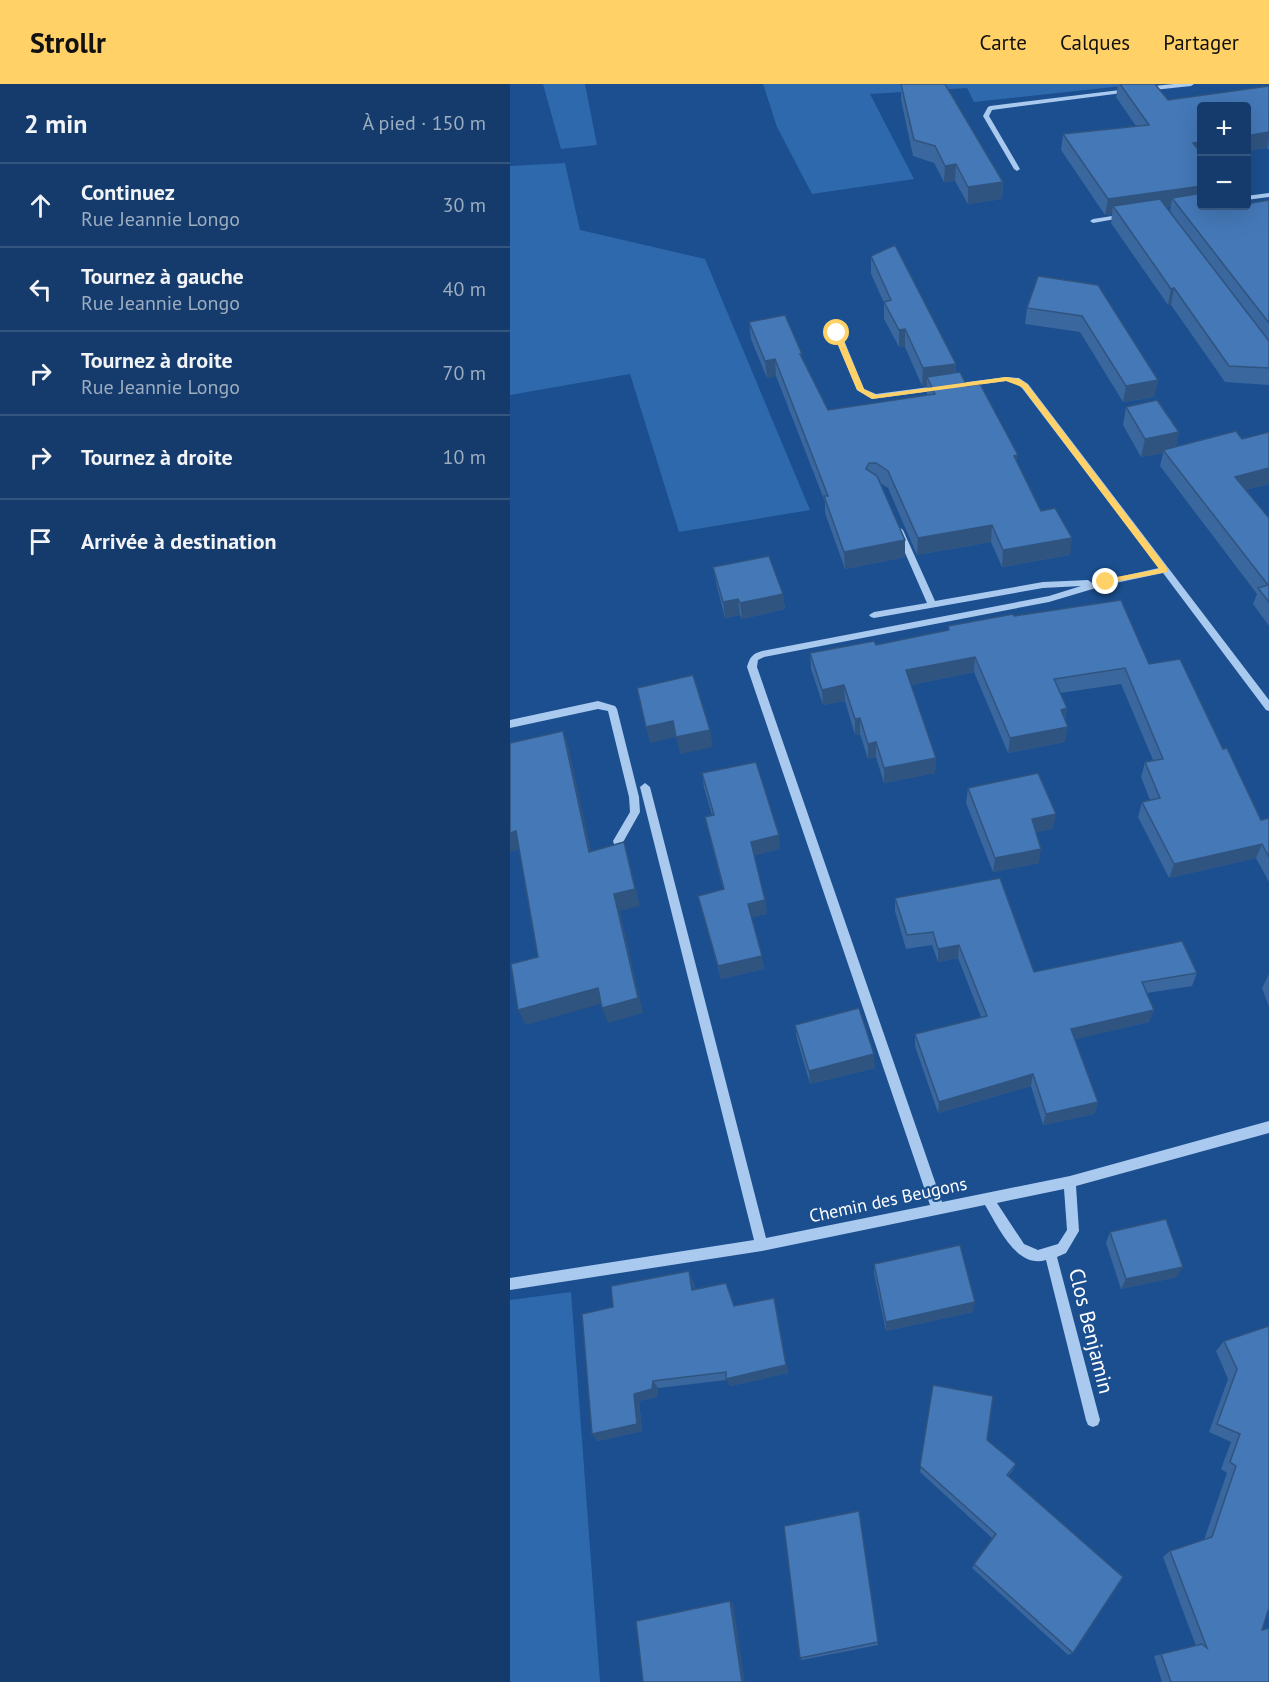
<!DOCTYPE html>
<html lang="fr">
<head>
<meta charset="utf-8">
<style>
  body { margin:0; font-family:"PT Sans",sans-serif; background:#1d4271; color:#f1f3f6 }
  .controls { position:absolute; right:18px; top:18px; display:grid; overflow:hidden; border-radius:6px; box-shadow:0 6px 24px #0002 }
  .controls button { width:54px; height:54px; display:grid; place-items:center; padding:0; border:0; border-bottom:2px solid #33557e; background:#143b6b; color:#f1f3f6; font:30px sans-serif }
  .stop { position:absolute; width:18px; height:18px; margin:-14px; border:4px solid #ffd166; border-radius:50%; background:#fff }
  .stop.end { background:#ffd166; border-color:#fff; box-shadow:0 2px 6px #0008 }
  .list { margin:0; padding:0; list-style:none }
  h2 { display:flex; justify-content:space-between; align-items:center; height:78px; margin:0; padding:0 24px; font-size:26px }
  h2 small { font-size:20px; font-weight:400; color:#9dadc1 }
  .list li { display:grid; grid-template-columns:39px 1fr auto; gap:18px; align-items:center; box-sizing:border-box; height:84px; padding:0 24px; border-top:2px solid #33557e }
  .list b { display:block; font-size:22px; white-space:nowrap }
  .list p { margin:0; font-size:20px; white-space:nowrap; color:#9dadc1 }
  .list em { font-size:20px; font-style:normal; color:#9dadc1 }
  .icon { flex:none; width:33px; height:33px; fill:none; stroke:currentColor; stroke-width:2; stroke-linecap:round; stroke-linejoin:round }
  .map { position:relative; flex:none; width:759px; height:1598px; overflow:hidden }
  header { display:flex; align-items:center; gap:36px; box-sizing:border-box; height:84px; padding:0 30px; background:#ffd166; color:#111 }
  header strong { font-size:28px }
  nav { display:flex; gap:33px; margin-inline-start:auto; font-size:21px }
  main { display:flex }
  aside { flex:1; background:#143b6b }
  .map>svg:first-child { display:block }
  .green { fill:#2e69ad }
  .lines { fill:none; stroke-linecap:round; stroke-linejoin:round }
  .minor { fill:#a9c9ee; fill-rule:evenodd }
  .wall { fill:#3a679d; fill-rule:evenodd }
  .shaded-wall { fill:#305480 }
  .building { fill:#4478b7; stroke:#305480; stroke-width:1.5 }
  .route { fill:#ffd166 }
  .labels { text-anchor:middle; stroke-width:4.5; stroke-linejoin:round; paint-order:stroke }
  .street-label { font-size:18px; fill:#fff; stroke:#1b4f8f }
  .near-street-label { font-size:21px; fill:#fff; stroke:#1b4f8f }
</style>
</head>
<body>
<header>
<strong>Strollr</strong>
<nav><a>Carte</a><a>Calques</a><a>Partager</a></nav>
</header>
<main>
<aside>
<h2>2 min<small>À pied · 150 m</small></h2>
<ul class="list">
<li><svg class="icon" aria-label="ahead" viewBox="0 0 24 24"><path d="M12 20V5M6 11l6-6 6 6"/></svg><div><b>Continuez</b><p>Rue Jeannie Longo</p></div><em>30 m</em></li>
<li><svg class="icon" aria-label="left" viewBox="0 0 24 24"><path d="M17 20v-9H6M10 6l-5 5 5 5"/></svg><div><b>Tournez à gauche</b><p>Rue Jeannie Longo</p></div><em>40 m</em></li>
<li><svg class="icon" aria-label="right" viewBox="0 0 24 24"><path d="M7 20v-9h11M14 6l5 5-5 5"/></svg><div><b>Tournez à droite</b><p>Rue Jeannie Longo</p></div><em>70 m</em></li>
<li><svg class="icon" aria-label="right" viewBox="0 0 24 24"><path d="M7 20v-9h11M14 6l5 5-5 5"/></svg><div><b>Tournez à droite</b></div><em>10 m</em></li>
<li><svg class="icon" aria-label="arrive" viewBox="0 0 24 24"><path d="M6 21V4h12l-3 4 3 4H6"/></svg><div><b>Arrivée à destination</b></div></li>
</ul>
</aside>
<div class="map">
<svg width="759" height="1598" viewBox="0 0 759 1598">
  <rect width="100%" height="100%" fill="#1b4f8f"/>
  <g class="green">
    <path d="M33,0h42l12,61 -36,4z"/>
    <path d="M253,0h378l-167,18 -7,-14 -97,6 44,85 -102,15 -35,-67z"/>
    <path d="M55,79l15,67 125,29 105,251 -131,22 -49,-158 -120,21v-229z"/>
    <path d="M61,1208l29,390h-90v-382z"/>
  </g>
  <g class="lines">
    <g class="minor">
      <path d="M664,0h20l-3,2 -47,5 -3,-2 3,-2z"/>
      <path d="M618,5l3,2 -1,1 -138,18 -3,6 31,53 -3,2 -3,-2 -31,-53 5,-9 2,-1z"/>
      <path d="M759,109v4l-23,3v-4z"/>
      <path d="M615,130l3,2 -1,1 -34,6 -3,-2 3,-2z"/>
      <path d="M324,247l7,2 23,56 12,5 130,-17 13,1 9,6 241,316v11l-3,-1 -103,-137 -57,12 -57,17 -285,55 -6,3 -1,7 185,535 128,-26 199,-55v12l-193,53 3,45 -13,22 -9,4 43,163 -2,5 -5,2 -5,-2 -2,-5 -40,-160c-30,9 -48,-34 -61,-55l-223,46 -252,39v-12l244,-38 -114,-453 5,-4 5,4 116,451 164,-33 -183,-538c3,-10 5,-13 15,-16l287,-55 32,-10 -38,2 -169,30 -3,-1 -2,-2 5,-3 53,-9 -32,-73 4,-3 4,3 32,71 108,-19 45,-2 4,3 67,-15 -137,-180 -8,-6 -8,-1 -134,18 -15,-9 -24,-57zM554,1105l3,41 -9,14 -20,6 -14,-6 -27,-41z"/>
      <path d="M88,617l17,5 2,3 22,88 1,15 -18,32h-8l-1,-3 17,-29 -1,-15 -21,-86 -10,-2 -88,19v-8z"/>
    </g>
  </g>
  <g class="wall">
    <path d="M391,0l102,98 -1,17 -34,5 -13,-23 -11,1 -10,-19 -21,-7 -12,-56z"/>
    <path d="M608,0h37l13,16 101,-14v64l-2,-2 -21,3v-45h-44v100h44l23,-6v185l-44,-3 -54,-77h-3l-57,-82 1,-9 -7,1 -44,-65 2,-16 73,-8 -20,-29zM661,122l-1,6 -4,-5z"/>
    <path d="M361,172l85,108v9l11,13 50,77 24,48 29,44 -68,12 -11,-25 -74,13 -29,-67 -8,-5 25,74 -60,12 -20,-56v-11l-49,-126 -9,2 -16,-39 -2,-17 53,32v5l26,51 99,-15v-10l-5,1 -17,-39h-6l-15,-28v-16l-13,-29z"/>
    <path d="M528,192l120,104 -4,17 -31,5 -43,-70 -55,-8 2,-16z"/>
    <path d="M616,323l53,25 -3,14 66,-7 27,-7v52l-24,6 24,28v108l-16,-22 4,-10 -97,-128 3,-13 -22,4 -18,-32z"/>
    <path d="M203,483l70,27 2,15 -43,10 -2,-4 -15,3 -9,-35z"/>
    <path d="M504,532l135,48 74,85 38,71 8,-2v64l-13,-24 -87,20 -31,-61 4,-15 8,-2 -9,-23 4,-15 8,-2 -32,-76 -61,9 7,15 -2,12v22l-57,11 -34,-81 -63,13 25,73 -1,15 -51,10 -8,-26 -8,2 -8,-25 -5,1 -10,-34 -22,4 -12,-36 -1,-16 66,-8 72,-15v-4z"/>
    <path d="M192,689l78,76 -26,6 11,45 2,14 -16,3 13,52 -43,10 -23,-83 25,-7 -18,-72 7,-2 -8,-27z"/>
    <path d="M458,704l85,41 -17,3 3,31 -46,9 -27,-69z"/>
    <path d="M385,814l139,74 163,1 -5,13 -45,7 7,17 -5,12 -74,17 23,63 -4,12 -51,11 -12,-39 -93,27 -23,-67v-12l66,-17 -23,-59 -20,4 -6,-17 -26,4 -11,-38z"/>
    <path d="M759,890v33l-7,-19z"/>
    <path d="M285,941l80,43 -65,16 -13,-45z"/>
    <path d="M600,1148l67,45 -56,12 -15,-46z"/>
    <path d="M364,1180l99,48 -87,19 -12,-57z"/>
    <path d="M183,1197l2,8 39,17 40,-8 14,75 -58,13 -3,-6 -69,8 -1,9 -18,4 3,30 -44,10 -6,-7 21,-127z"/>
    <path d="M759,1242l-7,304 7,52h-107l-8,-26 42,-10 -33,-89 7,-6 34,-11 23,-67 -6,-4 10,-27 -22,-10 19,-53 -12,-28 8,-10z"/>
    <path d="M423,1301l54,55 29,24 -3,6 -5,6 65,177 -5,2 -96,-87 20,-30 -72,-66z"/>
    <path d="M349,1427l19,134 -76,15 -2,-2z"/>
  </g>
  <g class="shaded-wall">
    <path d="M759,48v8l-2,8 -21,3v-15z"/>
    <path d="M692,58v16l-9,-15z"/>
    <path d="M446,80l-1,17 -11,1 1,-16z"/>
    <path d="M493,98l-1,17 -34,5v-17z"/>
    <path d="M692,102v16l-30,-4 -1,8 -53,7 -5,-7 -1,8 -7,1 3,-16z"/>
    <path d="M664,204l-3,17h-3l3,-16z"/>
    <path d="M395,245v18h-6v-17z"/>
    <path d="M265,275l1,17 -9,2 -2,-17z"/>
    <path d="M446,280l-1,17 -28,-4v8l-5,1 1,-18z"/>
    <path d="M648,296l-4,17 -31,5 3,-16z"/>
    <path d="M669,348l-4,18h-12v3l-22,4 4,-18z"/>
    <path d="M508,371l-2,17 -2,-16z"/>
    <path d="M759,384v16l-39,10 5,-17z"/>
    <path d="M482,441l-1,17 -74,13 1,-17z"/>
    <path d="M562,454l-2,17 -68,12 1,-17z"/>
    <path d="M395,456v17l-60,12 -1,-17z"/>
    <path d="M273,510l2,15 -43,10 -2,-16z"/>
    <path d="M228,515l2,16 -15,3 -2,-16z"/>
    <path d="M465,573l-1,15 -68,14v-16z"/>
    <path d="M334,601l1,16 -22,4 -1,-15z"/>
    <path d="M557,624l-3,16 -3,-14z"/>
    <path d="M350,634v16l-5,1v-16z"/>
    <path d="M163,637l3,16 -26,6 -4,-16z"/>
    <path d="M558,643l-3,15 -57,11 2,-15z"/>
    <path d="M200,646l3,17 -33,7 -4,-17z"/>
    <path d="M53,647l6,18 26,120 -6,-17z"/>
    <path d="M366,658v15l-8,2v-15z"/>
    <path d="M426,674l-1,15 -51,10v-15z"/>
    <path d="M546,730l-3,15 -24,5 3,-15z"/>
    <path d="M6,747l7,18 -13,3v-19z"/>
    <path d="M269,751l1,14 -27,7 -2,-14z"/>
    <path d="M114,758l5,17 11,47 -20,5 23,102 -35,10 -6,-15 12,-114z"/>
    <path d="M752,760l-6,14 -87,20 5,-14z"/>
    <path d="M531,765l-2,14 -46,9 2,-14z"/>
    <path d="M255,816l2,14 -17,4 -2,-14z"/>
    <path d="M449,861l-1,13 -20,4v-13z"/>
    <path d="M252,872l2,13 -43,10 -3,-13z"/>
    <path d="M88,904l6,15 -78,22 -8,-15z"/>
    <path d="M644,926l-5,12 -81,19 3,-12z"/>
    <path d="M364,970l1,14 -65,16 -1,-13z"/>
    <path d="M523,990l-2,12 -93,27 1,-11z"/>
    <path d="M588,1018l-4,12 -51,11 3,-11z"/>
    <path d="M673,1183l-6,10 -56,12 5,-10z"/>
    <path d="M179,1187l4,10 3,18 -4,-9z"/>
    <path d="M264,1214l14,75 -58,13 -4,-7z"/>
    <path d="M465,1218l-2,10 -87,19v-9z"/>
    <path d="M143,1297l5,7 -1,9 -18,4 3,30 -44,10 -6,-7 42,-40z"/>
    <path d="M220,1517l3,3 12,78h-3z"/>
  </g>
  <g class="building">
    <path d="M391,0h44l58,98 -35,5 -12,-23 -11,2 -10,-20 -21,-6z"/>
    <path d="M610,0h35l13,16 101,-14v46l-23,4v-30h-44v36l-9,1 9,11v32l-94,13 -45,-65 86,-9z"/>
    <path d="M692,109v13h44v-2l23,-4v123l-97,-125z"/>
    <path d="M650,115l109,142v27l-40,-2 -55,-78 -3,1 -58,-83z"/>
    <path d="M385,161l61,119 -33,4 -18,-39 -6,1 -15,-28 7,-2 -20,-44z"/>
    <path d="M528,192l60,9 60,95 -32,6 -44,-70 -55,-8z"/>
    <path d="M275,231l17,39h-2l28,56 107,-16 -8,-17 33,-5 7,14 13,-2 38,71 -4,1 27,55 14,-3 17,30 -69,12 -11,-25 -74,13 -30,-67 -12,-8h-7l-3,6 11,7 28,64 -61,12 -20,-56h4l-53,-137 -10,2 -16,-39z"/>
    <path d="M647,316l22,32 -34,7 -19,-32z"/>
    <path d="M726,347l6,8 27,-7v36l-34,9 34,41v84l-11,-14 10,-3 -105,-135z"/>
    <path d="M259,472l14,38 -43,9 -2,-4 -15,3 -10,-35z"/>
    <path d="M611,516l28,64 31,-5 43,90 4,-1 34,72 8,-2v39l-7,-13 -88,20 -32,-62 18,-4 -15,-36 18,-3 -38,-91 -71,11 13,29 -6,2 7,17 -58,11 -35,-81 -69,13 30,88 -52,10 -8,-26 -8,2 -8,-26 -5,1 -11,-34 -22,5 -12,-37 64,-12 2,4 73,-15 -1,-4 65,-12 1,2z"/>
    <path d="M183,591l17,55 -34,7 -3,-16 -27,6 -9,-39z"/>
    <path d="M53,647l26,121 35,-10 11,47 -21,5 24,104 -36,10 -4,-20 -80,22 -7,-46 27,-7 -22,-126 -6,2v-90z"/>
    <path d="M246,678l23,73 -28,7 14,58 -17,4 14,52 -44,10 -20,-70 26,-7 -19,-72 9,-2 -12,-42z"/>
    <path d="M528,689l18,41 -24,5 9,30 -46,9 -27,-70z"/>
    <path d="M490,794l34,94 148,-31 15,32 -55,9 12,28 -83,19 27,73 -52,12 -13,-40 -94,28 -24,-68 72,-18 -28,-71 -21,4 -5,-17 -26,3 -12,-37z"/>
    <path d="M349,924l15,46 -65,17 -14,-46z"/>
    <path d="M656,1135l17,48 -57,12 -16,-47z"/>
    <path d="M450,1161l15,57 -89,20 -12,-58z"/>
    <path d="M179,1187l3,19 34,-7 8,23 40,-8 12,67 -60,14v-7l-73,9 -1,8 -18,5 3,30 -45,10 -10,-120 31,-7 -2,-21z"/>
    <path d="M759,1242v282l-7,22 7,-2v54h-98l-10,-28 41,-10 5,4 -37,-97 42,-14 24,-71 -6,-4 10,-28 -23,-10 20,-55 -13,-28z"/>
    <path d="M423,1301l60,11 -6,44 29,24 -9,11 116,102 -50,76 -99,-89 22,-30 -76,-68z"/>
    <path d="M349,1427l19,131 -78,16 -16,-132z"/>
    <path d="M220,1517l12,81h-99l-7,-61z"/>
  </g>
  <path class="route" d="M327,247l3,2 24,56 12,6 130,-18 13,2 8,5 140,184v4l-64,12 3,-5 53,-10 -137,-182 -16,-6 -134,18 -15,-9 -24,-57z"/>
  <g class="labels">
    <g class="street-label">
      <text transform="translate(378 1116) rotate(-12)" y="6">Chemin des Beugons</text>
    </g>
    <g class="near-street-label">
      <text transform="translate(581 1247) rotate(76)" y="7">Clos Benjamin</text>
    </g>
  </g>
</svg>
<div class="controls">
<button>+</button>
<button>−</button>
</div>
<div class="stop" style="left:327px;top:249px"></div>
<div class="stop end" style="left:596px;top:498px"></div>
</div>
</main>
</body>
</html>
